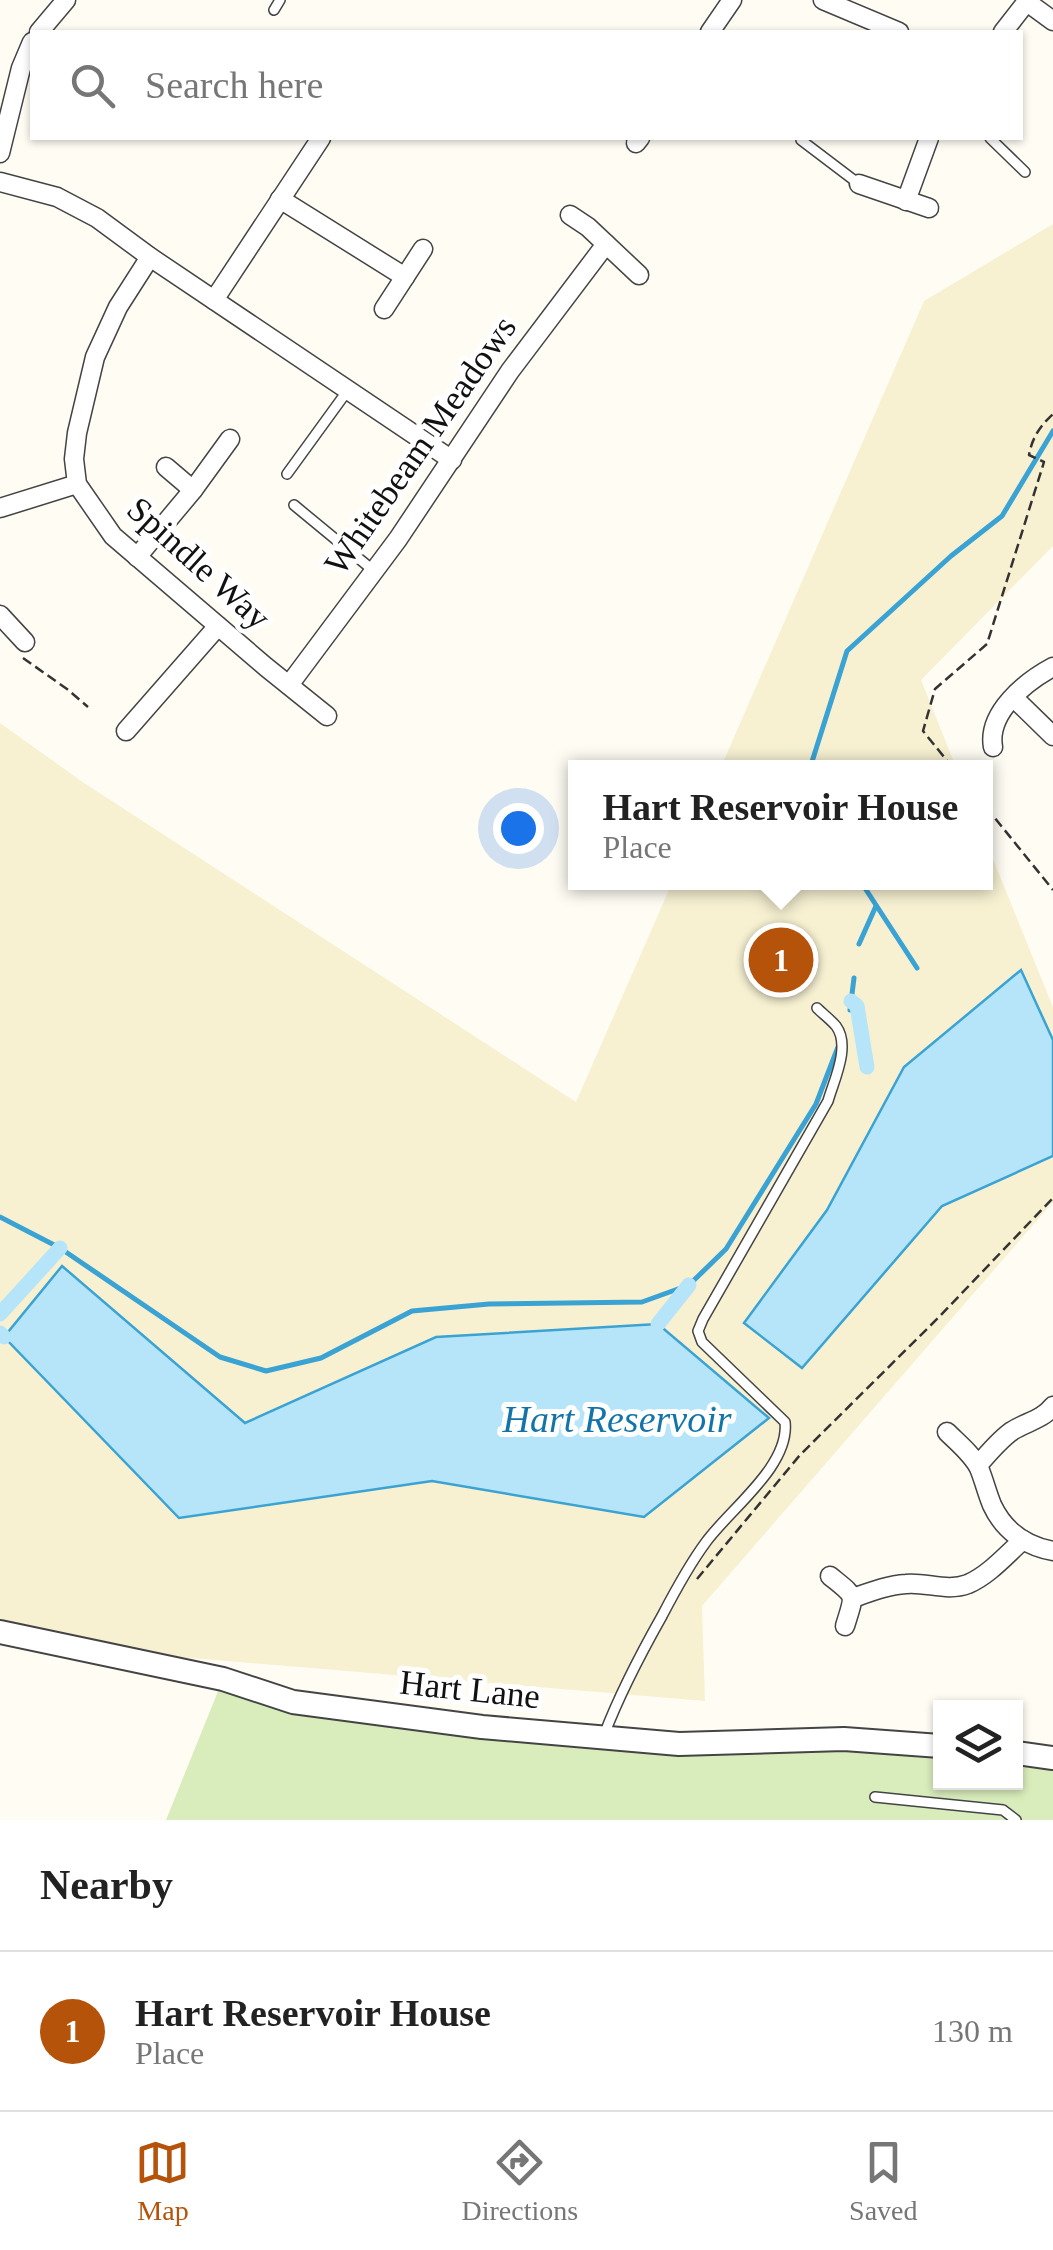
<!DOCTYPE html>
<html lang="en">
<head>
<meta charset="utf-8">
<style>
  body { margin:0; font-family:Georgia,serif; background:#f6f6f6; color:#222 }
  .controls { position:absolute; right:30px; bottom:30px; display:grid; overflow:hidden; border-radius:0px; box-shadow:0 2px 8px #0004 }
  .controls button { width:90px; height:90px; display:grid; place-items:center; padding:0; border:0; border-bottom:2px solid #e0e0e0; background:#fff; color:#222; font:50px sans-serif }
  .you { position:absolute; left:518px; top:828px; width:35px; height:35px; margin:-25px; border:8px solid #fff; border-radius:50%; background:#1a73e8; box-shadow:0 0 0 15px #1a73e833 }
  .badge { display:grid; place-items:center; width:65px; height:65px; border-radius:50%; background:#b45309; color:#fff; font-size:32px; font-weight:700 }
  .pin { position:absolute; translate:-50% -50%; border:5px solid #fff; box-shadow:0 2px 10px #0006 }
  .popup { position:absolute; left:568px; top:760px; width:425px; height:130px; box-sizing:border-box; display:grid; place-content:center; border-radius:0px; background:#fff; filter:drop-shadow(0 2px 8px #0005); font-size:32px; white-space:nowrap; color:#767676 }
  .popup b { font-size:38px; color:#222 }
  .popup::after { content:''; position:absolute; left:50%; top:100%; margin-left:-20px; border:20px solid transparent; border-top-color:#fff }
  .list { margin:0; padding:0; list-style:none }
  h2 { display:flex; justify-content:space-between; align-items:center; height:130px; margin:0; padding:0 40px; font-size:42px }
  h2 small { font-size:32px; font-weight:400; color:#767676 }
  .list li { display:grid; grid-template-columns:65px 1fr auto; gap:30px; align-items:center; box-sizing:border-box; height:160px; padding:0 40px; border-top:2px solid #e0e0e0 }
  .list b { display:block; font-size:38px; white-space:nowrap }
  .list p { margin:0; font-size:32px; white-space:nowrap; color:#767676 }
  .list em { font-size:32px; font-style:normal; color:#767676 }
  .icon { flex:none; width:55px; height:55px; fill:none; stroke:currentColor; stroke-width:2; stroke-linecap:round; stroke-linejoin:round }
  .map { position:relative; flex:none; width:1053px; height:1820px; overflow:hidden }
  .search { position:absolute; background:#fff; box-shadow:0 2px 8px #0004; left:30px; right:30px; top:30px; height:110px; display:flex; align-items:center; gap:25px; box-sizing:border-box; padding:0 35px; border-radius:0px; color:#767676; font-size:38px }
  .sheet { height:290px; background:#fff }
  nav { display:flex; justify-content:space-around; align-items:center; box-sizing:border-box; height:140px; border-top:2px solid #e0e0e0; background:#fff; font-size:28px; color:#767676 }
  nav a { display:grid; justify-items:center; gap:5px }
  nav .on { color:#b45309 }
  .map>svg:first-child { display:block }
  .farmland { fill:#f7f1d2 }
  .green { fill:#d9ecbb }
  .water { fill:#b6e5f9; stroke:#3aa3d3; stroke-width:2.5 }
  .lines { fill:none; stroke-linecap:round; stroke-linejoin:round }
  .stream { stroke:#3aa3d3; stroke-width:5 }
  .canal { stroke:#b6e5f9; stroke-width:15 }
  .service-casing { stroke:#444; stroke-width:12 }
  .minor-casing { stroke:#444; stroke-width:21 }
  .tertiary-casing { stroke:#444; stroke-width:26 }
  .path { stroke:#333; stroke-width:2.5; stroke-dasharray:10 5; stroke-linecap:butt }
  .service { stroke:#fff; stroke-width:9 }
  .minor { stroke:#fff; stroke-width:18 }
  .tertiary { stroke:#fff; stroke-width:22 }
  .wall { fill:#4d4541 }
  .shaded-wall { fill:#3f3835 }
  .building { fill:#5a504c; stroke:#3f3835; stroke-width:2.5 }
  .labels { text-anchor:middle; stroke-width:10; stroke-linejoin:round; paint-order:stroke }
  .street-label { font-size:35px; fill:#111; stroke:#fff }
  .water-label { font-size:38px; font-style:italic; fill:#1374a9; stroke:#fff }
</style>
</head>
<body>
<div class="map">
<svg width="1053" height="1820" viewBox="0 0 1053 1820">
  <rect width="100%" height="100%" fill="#fffcf4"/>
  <g class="farmland">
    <path d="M1053,224v322l-132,134 35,87h-235l203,-466z"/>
    <path d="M0,723l84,60 492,319 96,-219 314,-1v-40l67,165v195l-351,404 3,95 -705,-59z"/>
  </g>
  <path class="green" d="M223,1679l259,48 458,19v36h76v-29l37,5v62h-887z"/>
  <g class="water">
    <path d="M1021,970l32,70v116l-111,50 -140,162 -58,-45 83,-113 77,-143z"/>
    <path d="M62,1266l183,157 191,-86 222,-13 111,94 -125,99 -212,-36 -253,37 -175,-181z"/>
  </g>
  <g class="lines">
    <g class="stream">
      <path d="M810,768l37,-117 104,-95 51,-40 51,-85"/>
      <path d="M861,882l56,86"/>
      <path d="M859,944l17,-38"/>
      <path d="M850,1010l4,-32"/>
      <path d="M0,1217l60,31 160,109 46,14 55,-13 91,-47 77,-7 153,-2 47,-17 37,-36 90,-145 22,-57"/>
    </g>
    <g class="canal">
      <path d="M851,1001l6,5 10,61"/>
      <path d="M0,1314l60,-66"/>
      <path d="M658,1324l31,-39"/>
      <path d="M0,1333l4,4"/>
    </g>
    <defs>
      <g id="service">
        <path d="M274,10l6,-10"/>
        <path d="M990,138l35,34"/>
        <path d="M801,140l58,44"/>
        <path d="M287,474l61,-84"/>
        <path d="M294,505l80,66"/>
        <path d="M604,1735c16,-42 36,-80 58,-119 13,-25 27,-51 44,-74 24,-33 84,-76 79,-120l-83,-80 -4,-11 5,-12 125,-218c6,-21 23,-55 8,-75 -5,-6 -13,-12 -19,-18"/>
        <path d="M875,1797l128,13 13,10"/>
      </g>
      <g id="minor">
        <path d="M823,0l76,32"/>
        <path d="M1027,2l26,19"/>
        <path d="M39,32l27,-32"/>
        <path d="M710,32l22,-32"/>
        <path d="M1003,32l25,-32"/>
        <path d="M636,143l4,-5"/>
        <path d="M0,153l21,-85 11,-26"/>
        <path d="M0,182l57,15 40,21 53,39 302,203"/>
        <path d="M859,184l70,24"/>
        <path d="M280,199l125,78"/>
        <path d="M906,201l23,-63"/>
        <path d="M570,215l18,12 51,48"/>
        <path d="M150,257l-32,50 -23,50 -18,76 -3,26 3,25 36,52 153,131 61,49"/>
        <path d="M214,300l107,-162"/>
        <path d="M384,309l39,-60"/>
        <path d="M166,467l27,23"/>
        <path d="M0,508l77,-24"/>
        <path d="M137,557l56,-67 37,-51"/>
        <path d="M0,615l25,27"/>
        <path d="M289,685l109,-146 112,-168 96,-127"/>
        <path d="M1014,698l39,38"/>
        <path d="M126,731l92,-105"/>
        <path d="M993,747c-6,-34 32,-65 60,-80"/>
        <path d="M947,1432c11,11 25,22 32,36 5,12 8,25 13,37 12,26 34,41 61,46"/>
        <path d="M978,1465c10,-11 21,-25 34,-34 14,-9 30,-11 41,-25"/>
        <path d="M830,1576c27,22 25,17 15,50"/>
        <path d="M853,1598c17,-6 35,-13 53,-14 21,-2 41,8 62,0 21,-9 38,-29 55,-44"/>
      </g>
      <g id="tertiary">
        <path d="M0,1632l223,47 70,23 189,25 197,17 165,-5 96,7"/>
        <path d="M1016,1753l37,5"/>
      </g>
    </defs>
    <use href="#service" class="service-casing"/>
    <use href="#minor" class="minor-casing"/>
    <use href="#tertiary" class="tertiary-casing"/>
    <g class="path">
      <path d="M23,658l44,31 21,18"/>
      <path d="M953,768l-30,-37 12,-42 52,-45 57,-182 -15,-7c3,-17 11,-29 24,-41"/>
      <path d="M986,807l67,83"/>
      <path d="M697,1579l103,-124 139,-138 114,-119"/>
    </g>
    <use href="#service" class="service"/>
    <use href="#minor" class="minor"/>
    <use href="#tertiary" class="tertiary"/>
  </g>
  <path class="wall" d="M766,952l30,5 -11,18 -19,-13z"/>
  <path class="shaded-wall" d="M796,947v10l-11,18v-11z"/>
  <path class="building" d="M777,935l19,12 -11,17 -19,-12z"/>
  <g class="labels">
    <g class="street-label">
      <text transform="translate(420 445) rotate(-55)" y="12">Whitebeam Meadows</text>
      <text transform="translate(199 563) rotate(42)" y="12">Spindle Way</text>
      <text transform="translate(470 1689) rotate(6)" y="12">Hart Lane</text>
    </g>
    <g class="water-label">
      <text x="617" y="1432">Hart Reservoir</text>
    </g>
  </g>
</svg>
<div class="controls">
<button><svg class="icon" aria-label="layers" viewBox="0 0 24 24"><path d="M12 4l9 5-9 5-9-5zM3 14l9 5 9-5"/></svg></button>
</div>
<div class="you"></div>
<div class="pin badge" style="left:781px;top:960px">1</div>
<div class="popup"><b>Hart Reservoir House</b>Place</div>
<div class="search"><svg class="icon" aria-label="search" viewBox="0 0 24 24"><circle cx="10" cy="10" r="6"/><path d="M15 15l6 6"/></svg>Search here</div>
</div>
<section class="sheet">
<h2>Nearby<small></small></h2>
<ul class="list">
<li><span class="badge">1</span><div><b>Hart Reservoir House</b><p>Place</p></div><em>130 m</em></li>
</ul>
</section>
<nav>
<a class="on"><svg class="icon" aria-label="map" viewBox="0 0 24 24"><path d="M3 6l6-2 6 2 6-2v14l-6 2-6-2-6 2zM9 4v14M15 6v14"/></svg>Map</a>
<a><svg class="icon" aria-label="directions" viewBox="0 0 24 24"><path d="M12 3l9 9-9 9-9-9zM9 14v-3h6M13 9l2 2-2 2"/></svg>Directions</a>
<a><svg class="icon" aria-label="saved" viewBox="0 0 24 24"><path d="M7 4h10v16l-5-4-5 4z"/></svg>Saved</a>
</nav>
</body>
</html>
